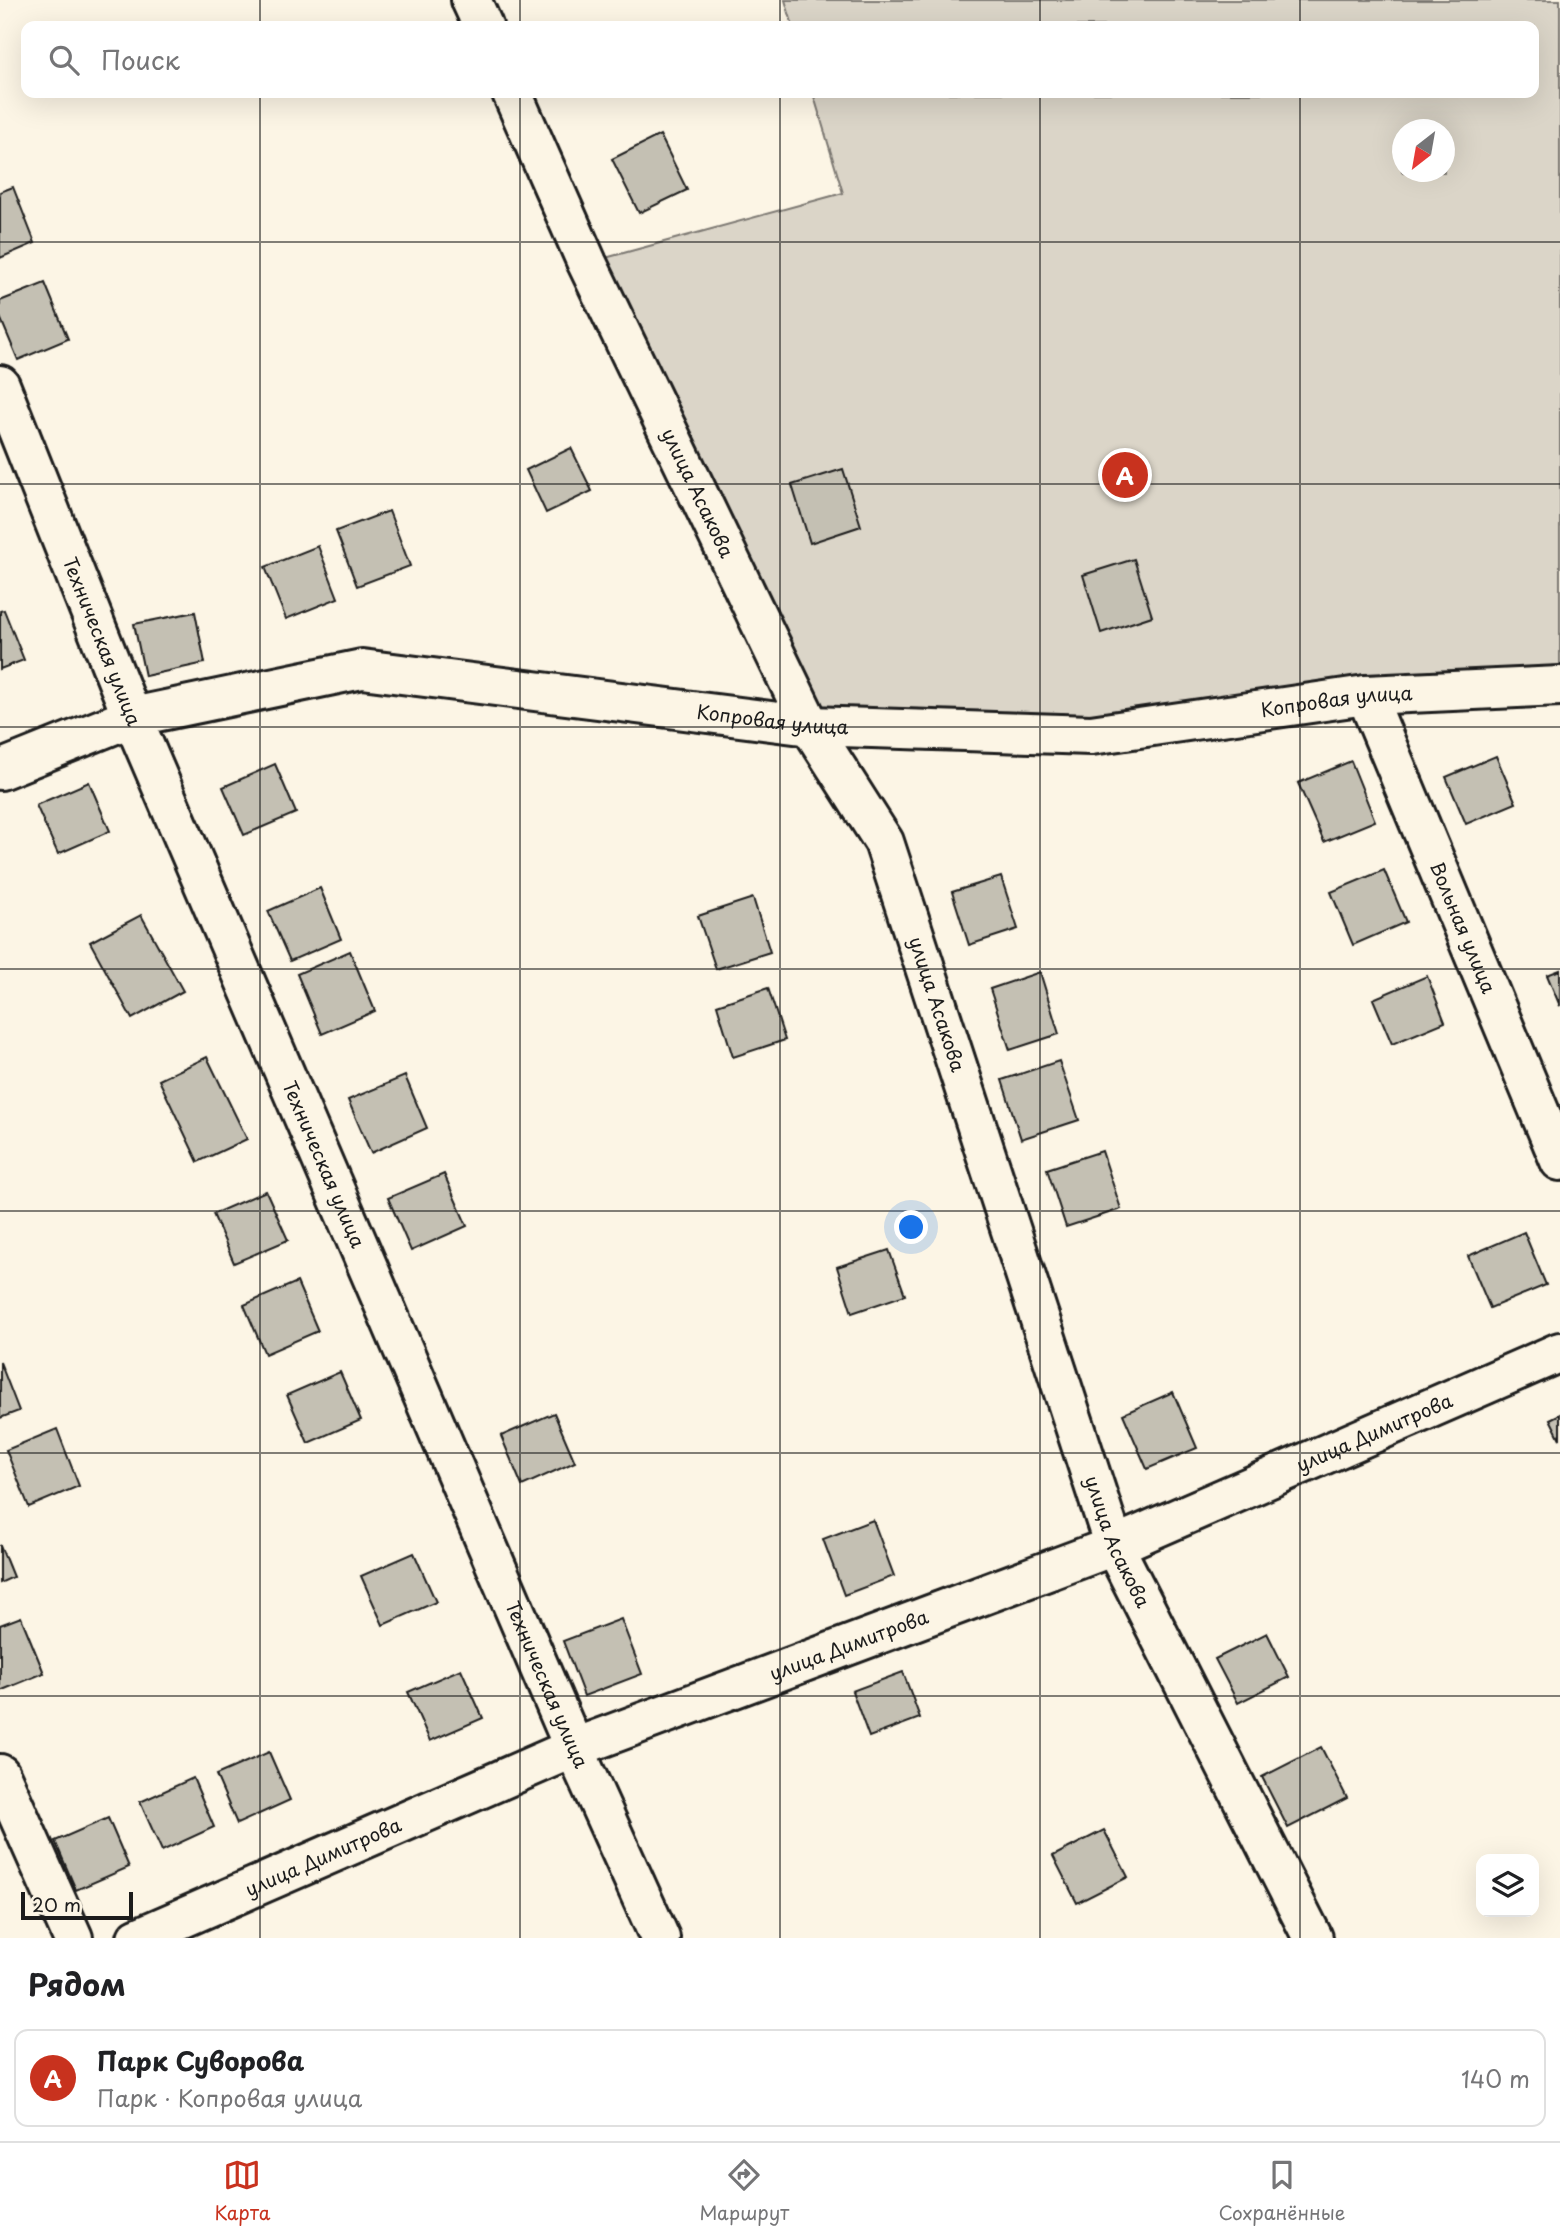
<!DOCTYPE html>
<html lang="ru">
<head>
<meta charset="utf-8">
<style>
  body { margin:0; font-family:"Playpen Sans",sans-serif; background:#f2f2f2; color:#202124 }
  .controls { position:absolute; right:21px; bottom:21px; display:grid; overflow:hidden; border-radius:14px; box-shadow:0 7px 28px #0002 }
  .controls button { width:63px; height:63px; display:grid; place-items:center; padding:0; border:0; border-bottom:2px solid #e0e0e0; background:#fff; color:#202124; font:35px sans-serif }
  .compass { position:absolute; left:1392px; top:119px; width:63px; height:63px; border-radius:50%; background:#fff; box-shadow:0 7px 28px #0002; rotate:211deg }
  .scale { position:absolute; left:21px; bottom:18px; width:112px; box-sizing:border-box; padding-left:7px; border:4px solid #1c1c1c; border-top:0; font-size:19px; line-height:24px; white-space:nowrap; color:#1c1c1c; -webkit-text-stroke:5px #fcf5e5; paint-order:stroke }
  .you { position:absolute; left:912px; top:1228px; width:24px; height:24px; margin:-18px; border:5px solid #fff; border-radius:50%; background:#1a73e8; box-shadow:0 0 0 10px #1a73e833 }
  .badge { display:grid; place-items:center; width:46px; height:46px; border-radius:50%; background:#c8321e; color:#fff; font-size:23px; font-weight:700 }
  .pin { position:absolute; translate:-50% -50%; border:4px solid #fff; box-shadow:0 2px 7px #0006 }
  .list { margin:0; padding:0; list-style:none }
  h2 { display:flex; justify-content:space-between; align-items:center; height:91px; margin:0; padding:0 28px; font-size:30px }
  h2 small { font-size:23px; font-weight:400; color:#757577 }
  .list li { display:grid; grid-template-columns:46px 1fr auto; gap:21px; align-items:center; box-sizing:border-box; height:98px; margin:0 14px 14px; padding:0 14px; border:2px solid #e0e0e0; border-radius:14px }
  .list b { display:block; font-size:26px; white-space:nowrap }
  .list p { margin:0; font-size:23px; white-space:nowrap; color:#757577 }
  .list em { font-size:23px; font-style:normal; color:#757577 }
  .icon { flex:none; width:38px; height:38px; fill:none; stroke:currentColor; stroke-width:2; stroke-linecap:round; stroke-linejoin:round }
  .map { position:relative; flex:none; width:1560px; height:1938px; overflow:hidden }
  .search { position:absolute; background:#fff; box-shadow:0 7px 28px #0002; left:21px; right:21px; top:21px; height:77px; display:flex; align-items:center; gap:18px; box-sizing:border-box; padding:0 24px; border-radius:14px; color:#757577; font-size:26px }
  .sheet { height:203px; background:#fff }
  nav { display:flex; justify-content:space-around; align-items:center; box-sizing:border-box; height:98px; border-top:2px solid #e0e0e0; background:#fff; font-size:19px; color:#757577 }
  nav a { display:grid; justify-items:center; gap:4px }
  nav .on { color:#c8321e }
  .map>svg:first-child { display:block }
  .green { fill:#dbd5c8; stroke:#7c7872; stroke-width:2; fill-rule:evenodd }
  .building { fill:#c4c0b3; stroke:#1c1c1c; stroke-width:2 }
  .lines { fill:none; stroke-linecap:round; stroke-linejoin:round }
  .street-casing { stroke:#1c1c1c; stroke-width:44 }
  .street { stroke:#fcf5e5; stroke-width:38 }
  .grid { fill:none; stroke:#1c1c1c; stroke-width:2; stroke-opacity:0.55 }
  .labels { text-anchor:middle; stroke-width:5; stroke-linejoin:round; paint-order:stroke }
  .street-label { font-size:19px; fill:#1c1c1c; stroke:#fcf5e5 }
</style>
</head>
<body>
<div class="map">
<svg width="1560" height="1938" viewBox="0 0 1560 1938">
  <rect width="100%" height="100%" fill="#fcf5e5"/>
  <filter id="ink" filterUnits="userSpaceOnUse"><feTurbulence type="fractalNoise" baseFrequency=".0143" numOctaves="2"/><feDisplacementMap in="SourceGraphic" scale="14" xChannelSelector="R" yChannelSelector="G"/><feConvolveMatrix kernelMatrix="1 2 1 2 8 2 1 2 1" color-interpolation-filters="sRGB"/></filter>
  <g filter="url(#ink)">
    <path class="green" d="M785,0h775v686l-469,49 -281,-9 -223,-463 256,-70 -30,-100h721v-67h-741zM1402,130h42v42h-42z"/>
    <g class="building">
      <path d="M660,135l27,55 -48,23 -27,-54z"/>
      <path d="M13,187l22,56 -35,15v-66z"/>
      <path d="M45,283l23,56 -50,21 -18,-43v-16z"/>
      <path d="M571,448l21,43 -46,22 -20,-43z"/>
      <path d="M843,469l18,57 -51,17 -18,-58z"/>
      <path d="M389,511l21,55 -53,20 -21,-55z"/>
      <path d="M318,546l20,52 -52,21 -21,-52z"/>
      <path d="M1134,559l18,57 -51,17 -18,-58z"/>
      <path d="M4,610l20,50 -24,9v-58z"/>
      <path d="M195,612l10,51 -60,13 -11,-52z"/>
      <path d="M1496,756l20,47 -50,21 -20,-47z"/>
      <path d="M1351,761l24,60 -51,21 -26,-59z"/>
      <path d="M275,764l21,49 -52,22 -21,-48z"/>
      <path d="M89,782l21,49 -52,23 -22,-49z"/>
      <path d="M1384,870l22,52 -53,23 -22,-53z"/>
      <path d="M1001,877l17,52 -49,16 -17,-53z"/>
      <path d="M320,888l21,51 -51,22 -22,-50z"/>
      <path d="M753,898l17,54 -54,17 -18,-53z"/>
      <path d="M141,915l42,76 -51,28 -42,-77z"/>
      <path d="M350,951l25,60 -53,23 -25,-60z"/>
      <path d="M1560,970v36l-13,-31z"/>
      <path d="M1040,972l19,62 -49,16 -20,-61z"/>
      <path d="M1427,976l18,46 -53,22 -19,-45z"/>
      <path d="M768,988l17,52 -52,17 -16,-52z"/>
      <path d="M207,1057l40,82 -49,23 -39,-82z"/>
      <path d="M1059,1061l20,59 -58,19 -19,-59z"/>
      <path d="M405,1076l22,52 -56,25 -23,-53z"/>
      <path d="M1102,1151l19,58 -55,18 -19,-58z"/>
      <path d="M444,1174l23,52 -56,25 -23,-53z"/>
      <path d="M266,1191l22,49 -54,23 -21,-49z"/>
      <path d="M1524,1232l22,53 -56,23 -22,-52z"/>
      <path d="M889,1250l16,45 -53,18 -15,-46z"/>
      <path d="M297,1282l21,49 -53,23 -21,-49z"/>
      <path d="M0,1362l19,49 -19,7z"/>
      <path d="M340,1372l21,48 -53,23 -21,-48z"/>
      <path d="M1173,1392l24,56 -50,21 -24,-55z"/>
      <path d="M554,1413l21,49 -53,24 -21,-50z"/>
      <path d="M1560,1414v25l-10,-20z"/>
      <path d="M57,1429l22,57 -50,21 -23,-57z"/>
      <path d="M873,1520l21,56 -50,19 -21,-56z"/>
      <path d="M0,1545l13,32 -13,6z"/>
      <path d="M414,1553l22,49 -53,23 -22,-49z"/>
      <path d="M21,1617l23,56 -44,18v-66z"/>
      <path d="M621,1619l21,55 -58,22 -21,-55z"/>
      <path d="M1267,1633l22,44 -51,26 -23,-44z"/>
      <path d="M461,1669l22,49 -53,23 -22,-49z"/>
      <path d="M903,1672l17,46 -51,19 -17,-46z"/>
      <path d="M1321,1747l26,51 -59,30 -26,-51z"/>
      <path d="M269,1752l21,48 -53,24 -21,-49z"/>
      <path d="M193,1778l21,49 -52,24 -22,-49z"/>
      <path d="M108,1818l21,49 -53,23 -21,-49z"/>
      <path d="M1104,1830l24,47 -51,26 -24,-47z"/>
    </g>
    <g class="lines">
      <defs>
        <g id="street">
          <path d="M471,0l12,26"/>
          <path id="s1" d="M512,93l75,170 223,463 74,116 230,704 199,392"/>
          <path id="s2" d="M0,385l132,332 442,1031 86,190"/>
          <path id="s3" d="M1366,695l194,466"/>
          <path id="s4" d="M0,770l132,-53 230,-48 448,57 281,9 275,-40 194,-9"/>
          <path d="M0,1774l73,164"/>
          <path id="s5" d="M137,1938l437,-190 540,-202 446,-194"/>
        </g>
      </defs>
      <use href="#street" class="street-casing"/>
      <use href="#street" class="street"/>
    </g>
  </g>
  <path class="grid" d="M260,0v26M520,0v26M780,0v26M1040,0v26M1300,0v26M260,93v1845M520,93v1845M780,93v1845M1040,93v1845M1300,93v1845M0,242h1560M0,484h1560M0,727h1560M0,969h1560M0,1211h1560M0,1453h1560M0,1696h1560"/>
  <g class="labels">
    <g class="street-label">
      <text dy="7" stroke="none"><textPath href="#s1" startOffset="441">улица Асакова</textPath></text>
      <text dy="7" stroke="none"><textPath href="#s2" startOffset="276">Техническая улица</textPath></text>
      <text dy="7" stroke="none"><textPath href="#s4" startOffset="1358">Копровая улица</textPath></text>
      <text dy="7" stroke="none"><textPath href="#s4" startOffset="791">Копровая улица</textPath></text>
      <text dy="7" stroke="none"><textPath href="#s3" startOffset="252">Вольная улица</textPath></text>
      <text dy="7" stroke="none"><textPath href="#s1" startOffset="1008">улица Асакова</textPath></text>
      <text dy="7" stroke="none"><textPath href="#s2" startOffset="844">Техническая улица</textPath></text>
      <text dy="7" stroke="none"><textPath href="#s5" startOffset="1337">улица Димитрова</textPath></text>
      <text dy="7" stroke="none"><textPath href="#s1" startOffset="1575">улица Асакова</textPath></text>
      <text dy="7" stroke="none"><textPath href="#s5" startOffset="770">улица Димитрова</textPath></text>
      <text dy="7" stroke="none"><textPath href="#s2" startOffset="1410">Техническая улица</textPath></text>
      <text dy="7" stroke="none"><textPath href="#s5" startOffset="203">улица Димитрова</textPath></text>
    </g>
  </g>
</svg>
<div class="controls">
<button><svg class="icon" aria-label="layers" viewBox="0 0 24 24"><path d="M12 4l9 5-9 5-9-5zM3 14l9 5 9-5"/></svg></button>
</div>
<svg class="compass" viewBox="-18 -18 36 36"><path d="M0-13l5 13h-10z" fill="#e53935"/><path d="M0 13l5-13h-10z" fill="#757577"/></svg>
<div class="scale">20 m</div>
<div class="you"></div>
<div class="pin badge" style="left:1125px;top:475px">A</div>
<div class="search"><svg class="icon" aria-label="search" viewBox="0 0 24 24"><circle cx="10" cy="10" r="6"/><path d="M15 15l6 6"/></svg>Поиск</div>
</div>
<section class="sheet">
<h2>Рядом<small></small></h2>
<ul class="list">
<li><span class="badge">A</span><div><b>Парк Суворова</b><p>Парк · Копровая улица</p></div><em>140 m</em></li>
</ul>
</section>
<nav>
<a class="on"><svg class="icon" aria-label="map" viewBox="0 0 24 24"><path d="M3 6l6-2 6 2 6-2v14l-6 2-6-2-6 2zM9 4v14M15 6v14"/></svg>Карта</a>
<a><svg class="icon" aria-label="directions" viewBox="0 0 24 24"><path d="M12 3l9 9-9 9-9-9zM9 14v-3h6M13 9l2 2-2 2"/></svg>Маршрут</a>
<a><svg class="icon" aria-label="saved" viewBox="0 0 24 24"><path d="M7 4h10v16l-5-4-5 4z"/></svg>Сохранённые</a>
</nav>
</body>
</html>
